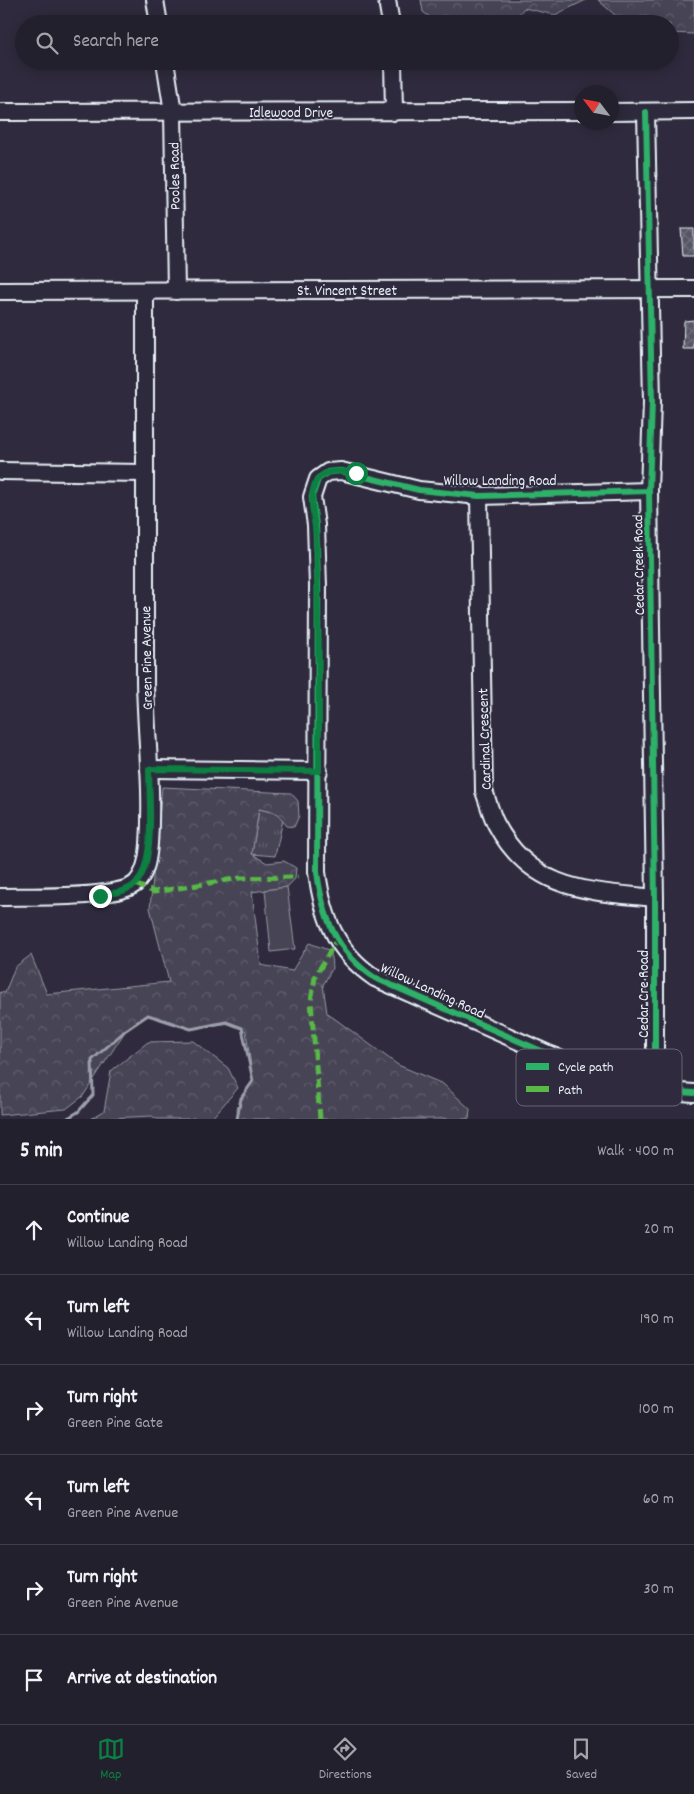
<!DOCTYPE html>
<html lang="en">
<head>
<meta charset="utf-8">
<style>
  body { margin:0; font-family:Dekko,sans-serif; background:#2f2d3a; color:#f1f3f6 }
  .compass { position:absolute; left:574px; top:85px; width:45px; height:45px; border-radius:50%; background:#23202e; box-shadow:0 2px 12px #0003; rotate:302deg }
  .stop { position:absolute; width:15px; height:15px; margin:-11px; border:4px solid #0b8043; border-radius:50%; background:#fff }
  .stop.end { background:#0b8043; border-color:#fff; box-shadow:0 1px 5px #0008 }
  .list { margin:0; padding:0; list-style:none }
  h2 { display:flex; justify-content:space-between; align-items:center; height:65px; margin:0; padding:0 20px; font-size:21px }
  h2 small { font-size:16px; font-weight:400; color:#a3a3aa }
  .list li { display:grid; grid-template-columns:32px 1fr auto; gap:15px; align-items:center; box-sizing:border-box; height:90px; padding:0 20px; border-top:1px solid #403e4a }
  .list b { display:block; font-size:19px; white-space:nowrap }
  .list p { margin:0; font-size:16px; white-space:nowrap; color:#a3a3aa }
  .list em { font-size:16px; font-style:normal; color:#a3a3aa }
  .icon { flex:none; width:28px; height:28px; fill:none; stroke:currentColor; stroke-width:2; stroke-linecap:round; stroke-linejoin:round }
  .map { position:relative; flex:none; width:694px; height:1119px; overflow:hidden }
  .search { position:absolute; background:#23202e; box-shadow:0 2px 12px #0003; left:15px; right:15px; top:15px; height:55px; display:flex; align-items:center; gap:12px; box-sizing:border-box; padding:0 18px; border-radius:28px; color:#a3a3aa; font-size:19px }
  .sheet { height:605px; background:#23202e }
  nav { display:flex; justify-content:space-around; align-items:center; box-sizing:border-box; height:70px; border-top:1px solid #403e4a; background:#23202e; font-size:14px; color:#a3a3aa }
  nav a { display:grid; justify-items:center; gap:2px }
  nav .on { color:#0b8043 }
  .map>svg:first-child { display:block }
  .grass { fill:url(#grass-tufts); stroke:#979aa6 }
  .forest { fill:url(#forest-crowns); stroke:#979aa6 }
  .pitch { fill:#464455; stroke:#979aa6 }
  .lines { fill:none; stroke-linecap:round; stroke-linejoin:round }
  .stream { stroke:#9c9fab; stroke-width:3 }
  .building { fill:url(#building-cross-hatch); stroke:#e8f1f8 }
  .minor-casing { stroke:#e8f1f8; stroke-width:20 }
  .minor { stroke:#2f2a3d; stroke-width:16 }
  .quiet { stroke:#58b947; stroke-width:5; stroke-dasharray:10 5; stroke-linecap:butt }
  .cycleway-casing { stroke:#2f2a3d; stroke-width:9 }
  .cycleway { stroke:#2db169; stroke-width:6 }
  .route { stroke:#0b8043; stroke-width:6 }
  .labels { text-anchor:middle; stroke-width:4; stroke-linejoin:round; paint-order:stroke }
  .street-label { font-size:15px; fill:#e8f1f8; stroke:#2f2a3d }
  .key { fill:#2f2a3d; stroke:#666675; stroke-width:1 }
  .key-label { font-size:14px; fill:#e8f1f8 }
</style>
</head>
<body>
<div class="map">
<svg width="694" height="1119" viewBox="0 0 694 1119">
  <defs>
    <pattern id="grass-tufts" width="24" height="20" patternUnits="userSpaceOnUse" patternTransform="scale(1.25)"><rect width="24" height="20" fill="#464455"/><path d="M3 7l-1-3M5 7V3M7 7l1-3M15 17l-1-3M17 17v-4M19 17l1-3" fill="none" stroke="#615f6e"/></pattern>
    <pattern id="forest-crowns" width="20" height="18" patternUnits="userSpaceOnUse" patternTransform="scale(1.25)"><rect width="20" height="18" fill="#464455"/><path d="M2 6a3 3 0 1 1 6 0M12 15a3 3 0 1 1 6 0" fill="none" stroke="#615f6e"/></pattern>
    <pattern id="building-cross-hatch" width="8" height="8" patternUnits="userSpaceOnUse" patternTransform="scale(1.25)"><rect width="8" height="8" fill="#575565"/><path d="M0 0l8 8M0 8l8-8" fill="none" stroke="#6f6e7c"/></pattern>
  </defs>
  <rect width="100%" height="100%" fill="#2f2a3d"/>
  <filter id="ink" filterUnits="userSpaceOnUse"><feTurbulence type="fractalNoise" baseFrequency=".02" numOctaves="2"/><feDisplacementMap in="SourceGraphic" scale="10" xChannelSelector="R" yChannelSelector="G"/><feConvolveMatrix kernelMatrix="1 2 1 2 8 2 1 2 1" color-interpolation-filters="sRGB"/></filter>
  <g filter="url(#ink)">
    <path class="grass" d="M259,809l17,4 7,7 -8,36 -23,-2z"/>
    <g class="forest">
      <path d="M421,0h165l-31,15 -31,-7 -13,16h-72l-16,-12z"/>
      <path d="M598,0h96v34l-24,-1v-9h-45z"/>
      <path d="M162,787l129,6 7,8 1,15 -5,11 -7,-1 -11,-13 -17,-4 -7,45 15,9 17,-2 12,7 -1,11 -8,8 -35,5 9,73 31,6 17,-28 22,8 1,18 -9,16 4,28 71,52 45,19 27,25 -1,10h-231l-1,-11 16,-27 -7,-50 -16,-8 -39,6 -43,-14 -22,15 -43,66 -17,13 -66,6v-123l5,1 10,-26 16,-12 16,39 122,-12 -19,-74z"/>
      <path d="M193,1041l35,27 10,20 -27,31h-54l-5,-3 -62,3 14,-8 7,-40 37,-29z"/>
    </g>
    <path class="pitch" d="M287,887l8,62 -24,3 -6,-62z"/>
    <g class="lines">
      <path class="stream" d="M66,1119l12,-7 15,-17 -1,-35 34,-30 22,-15 43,14 35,-7 16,6 11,53 -12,17 -4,21"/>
    </g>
    <g class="building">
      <path d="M681,229h13v27h-11z"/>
      <path d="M694,320v29h-11l1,-28z"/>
    </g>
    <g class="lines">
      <defs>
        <g id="minor">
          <path d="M155,0l4,24"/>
          <path d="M387,0l4,24"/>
          <path d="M165,61l8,51 3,179"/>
          <path d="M393,61l1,51"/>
          <path d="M0,112l582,-1"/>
          <path d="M612,112l82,-1"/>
          <path d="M646,112l6,290 -3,89 6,407v192"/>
          <path d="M0,291l694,-2"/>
          <path d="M0,471l145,2"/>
          <path d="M649,491l-170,5 -60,-6 -78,-19 -13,1 -10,7 -6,18 4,28 2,61 -1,286c6,45 18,79 58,106l235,103 29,8 55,4"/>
          <path d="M479,496l5,295c4,11 7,23 12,33 36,68 93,67 159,74"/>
          <path d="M149,769l170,2"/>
          <path d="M0,897c26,-1 122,3 137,-15 9,-10 11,-25 12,-38 4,-55 -3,-109 -4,-163 0,-130 0,-260 0,-389"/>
        </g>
      </defs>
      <use href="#minor" class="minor-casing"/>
      <use href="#minor" class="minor"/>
      <g class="quiet">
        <path d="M135,884l19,8 86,-14 58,-1"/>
        <path d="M320,1119l-9,-118 4,-24 22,-38"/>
      </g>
      <defs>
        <g id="cycleway">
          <path d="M646,112l6,290 -3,89 6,407v192"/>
          <path d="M649,491l-170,5 -60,-6 -78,-19 -13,1 -10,7 -6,18 4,28 2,61 -1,286c6,45 18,79 58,106l235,103 29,8 55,4"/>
        </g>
      </defs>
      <use href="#cycleway" class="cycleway-casing"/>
      <use href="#cycleway" class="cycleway"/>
    </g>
  </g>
  <g class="lines" filter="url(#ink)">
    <path class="route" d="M100,896c11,-3 28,-4 36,-13 20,-21 13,-86 13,-114l170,2c0,-78 0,-157 -3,-235 -1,-17 -9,-40 1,-56 9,-12 26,-9 39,-7"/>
  </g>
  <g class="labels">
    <g class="street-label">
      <text x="291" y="117">Idlewood Drive</text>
      <text transform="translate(174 176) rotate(-91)" y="5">Pooles Road</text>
      <text x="347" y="295">St. Vincent Street</text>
      <text x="500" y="485">Willow Landing Road</text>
      <text transform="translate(638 565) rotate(-91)" y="5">Cedar Creek Road</text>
      <text transform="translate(146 658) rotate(-91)" y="5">Green Pine Avenue</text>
      <text transform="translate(484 739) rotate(-92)" y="5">Cardinal Crescent</text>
      <text transform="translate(433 990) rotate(25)" y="5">Willow Landing Road</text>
      <text transform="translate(643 994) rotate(-90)" y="5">Cedar Cre Road</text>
    </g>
  </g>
  <rect x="516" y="1049" width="166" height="57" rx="8" class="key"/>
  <rect x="526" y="1063" width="23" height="7" fill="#2db169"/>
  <rect x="526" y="1086" width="23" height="6" fill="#58b947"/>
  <g class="key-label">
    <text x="558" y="1071">Cycle path</text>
    <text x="558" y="1094">Path</text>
  </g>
</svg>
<svg class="compass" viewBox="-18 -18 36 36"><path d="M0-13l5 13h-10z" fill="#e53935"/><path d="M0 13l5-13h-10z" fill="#a3a3aa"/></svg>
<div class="stop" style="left:356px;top:473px"></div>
<div class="stop end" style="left:100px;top:896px"></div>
<div class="search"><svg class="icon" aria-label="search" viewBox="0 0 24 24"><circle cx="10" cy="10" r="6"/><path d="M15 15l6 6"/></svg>Search here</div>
</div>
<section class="sheet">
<h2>5 min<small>Walk · 400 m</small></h2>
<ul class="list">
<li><svg class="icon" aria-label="ahead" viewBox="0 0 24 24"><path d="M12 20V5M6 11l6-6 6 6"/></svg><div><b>Continue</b><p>Willow Landing Road</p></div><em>20 m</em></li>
<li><svg class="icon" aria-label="left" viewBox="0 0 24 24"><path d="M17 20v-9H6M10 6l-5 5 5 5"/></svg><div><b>Turn left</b><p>Willow Landing Road</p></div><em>190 m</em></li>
<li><svg class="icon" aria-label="right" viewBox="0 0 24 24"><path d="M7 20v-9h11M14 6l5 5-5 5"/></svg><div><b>Turn right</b><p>Green Pine Gate</p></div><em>100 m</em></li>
<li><svg class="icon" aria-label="left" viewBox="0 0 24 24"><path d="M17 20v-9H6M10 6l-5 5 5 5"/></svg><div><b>Turn left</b><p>Green Pine Avenue</p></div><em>60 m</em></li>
<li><svg class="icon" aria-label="right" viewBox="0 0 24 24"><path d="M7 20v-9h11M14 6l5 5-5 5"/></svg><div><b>Turn right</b><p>Green Pine Avenue</p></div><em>30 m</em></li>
<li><svg class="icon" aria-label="arrive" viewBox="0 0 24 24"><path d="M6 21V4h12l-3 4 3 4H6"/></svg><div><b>Arrive at destination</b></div></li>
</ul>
</section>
<nav>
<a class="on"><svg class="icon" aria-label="map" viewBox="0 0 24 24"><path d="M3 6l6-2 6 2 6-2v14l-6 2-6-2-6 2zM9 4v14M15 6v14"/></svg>Map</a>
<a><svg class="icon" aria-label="directions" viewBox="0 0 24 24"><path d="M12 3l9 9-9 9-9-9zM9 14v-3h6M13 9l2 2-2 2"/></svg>Directions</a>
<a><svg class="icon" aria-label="saved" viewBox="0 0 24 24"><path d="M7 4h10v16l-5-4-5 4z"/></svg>Saved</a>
</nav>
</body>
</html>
